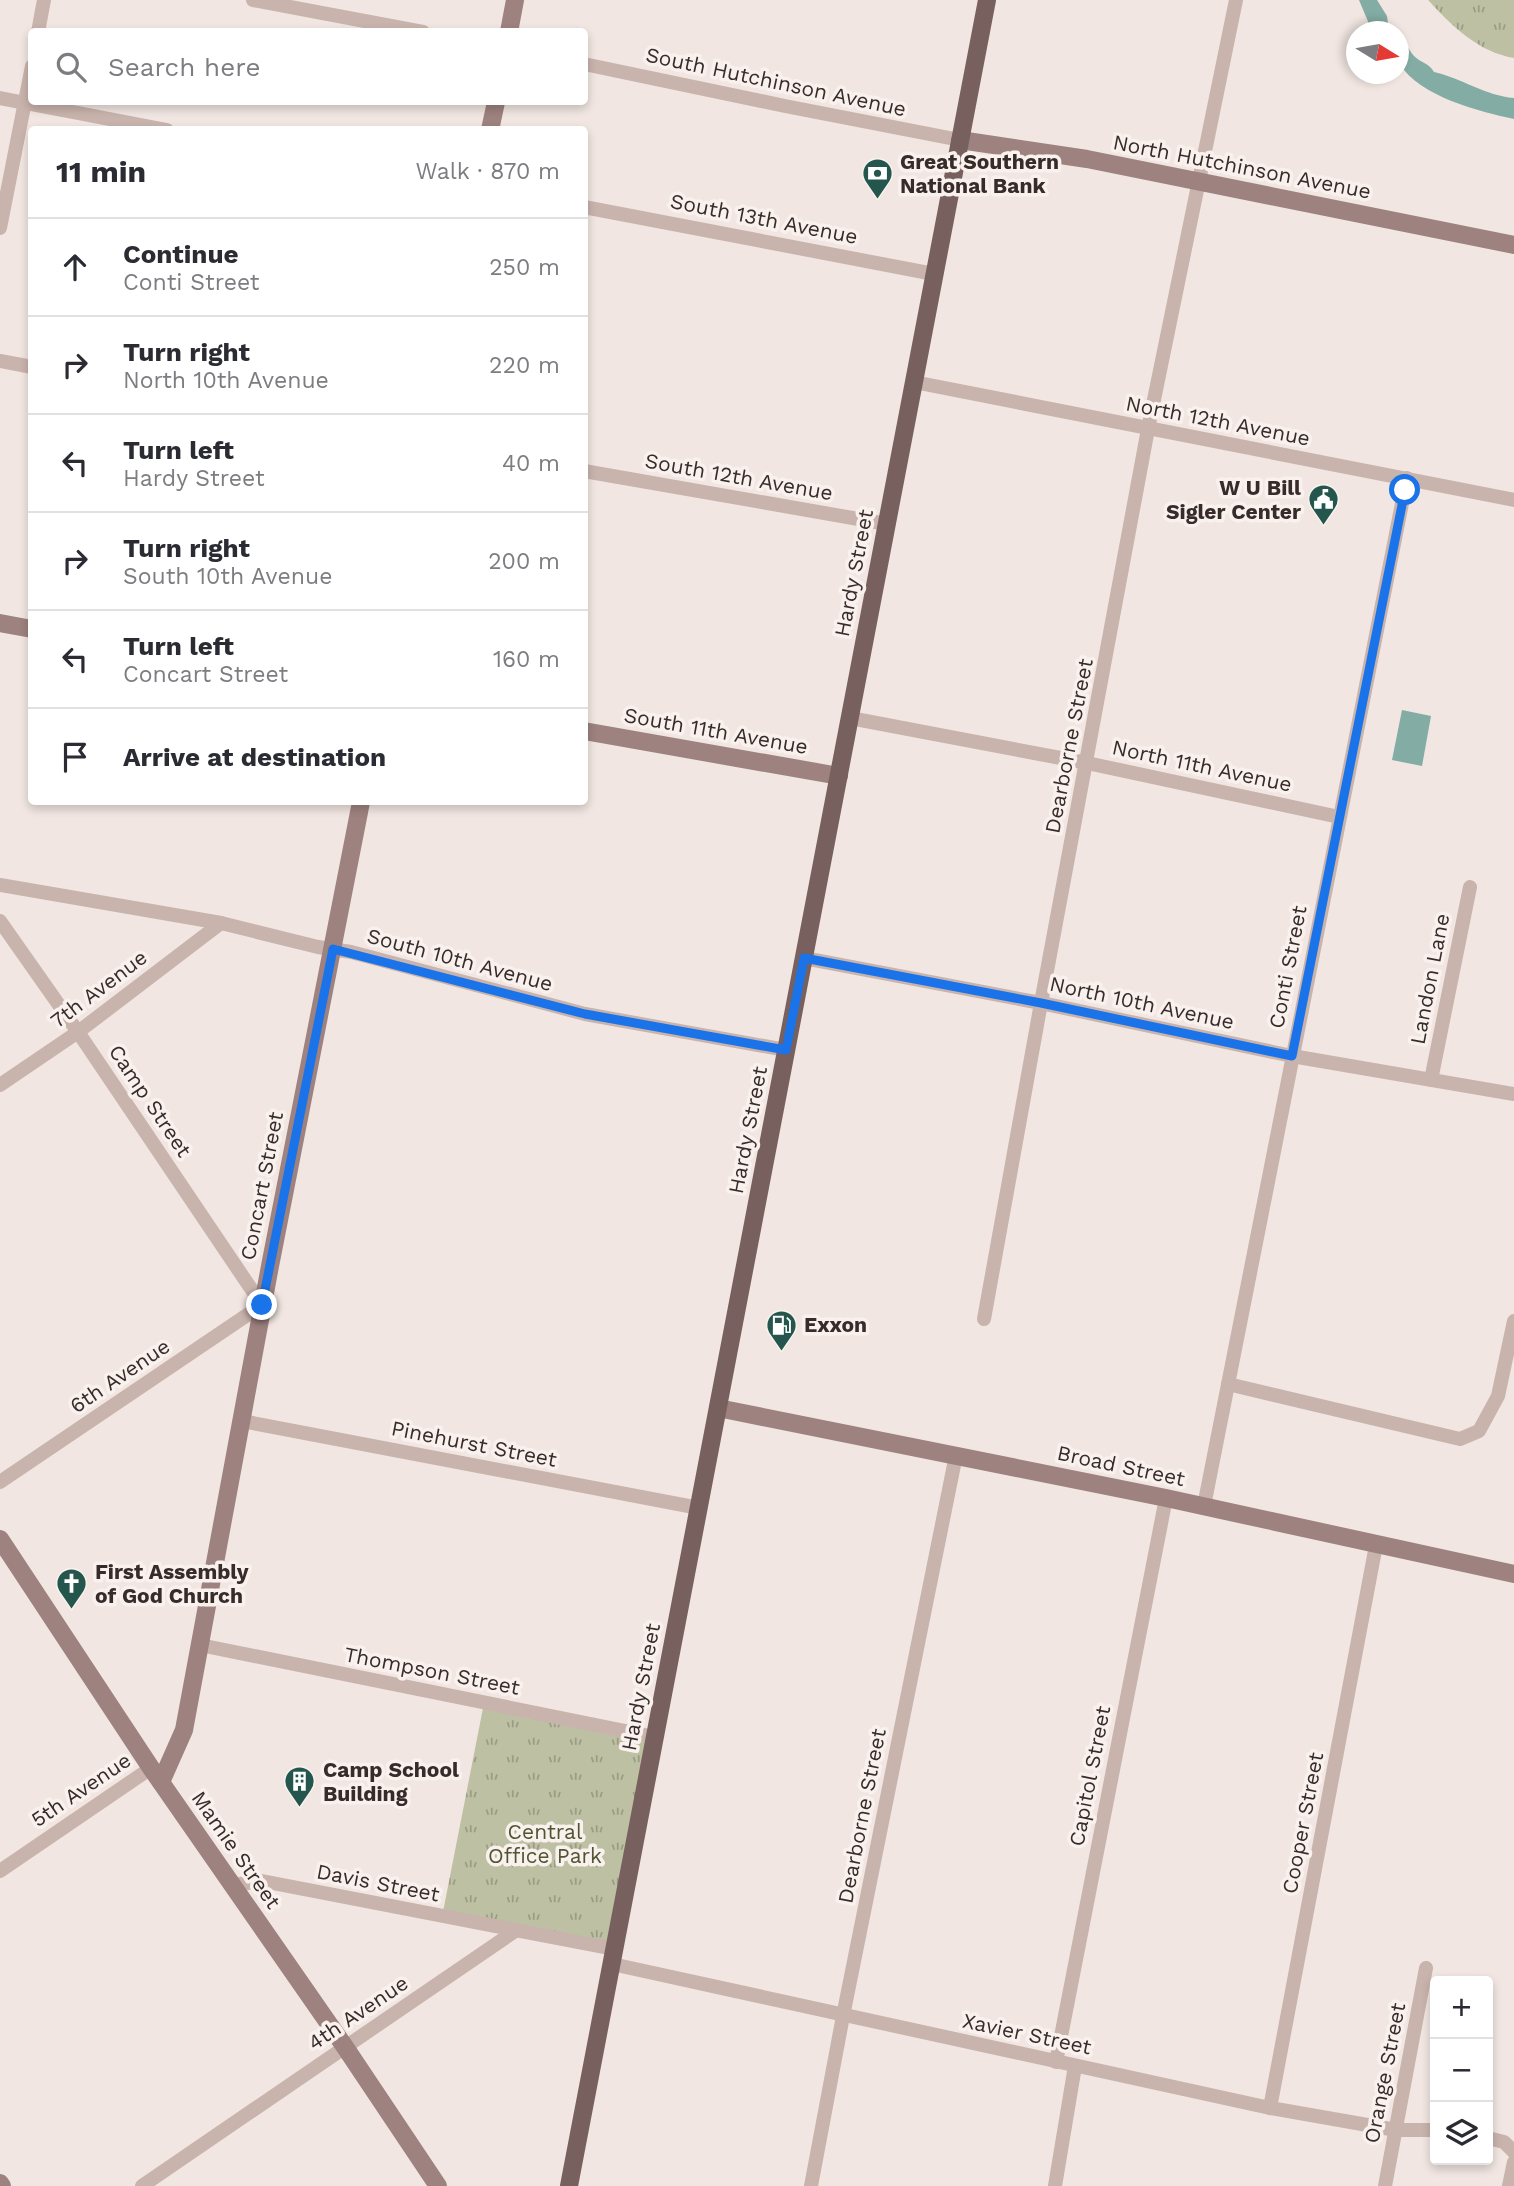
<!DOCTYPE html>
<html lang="en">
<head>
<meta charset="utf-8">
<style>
  body { margin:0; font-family:"Work Sans",sans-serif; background:#f7f7f7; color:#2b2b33 }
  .controls { position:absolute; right:21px; bottom:21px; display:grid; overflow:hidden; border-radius:7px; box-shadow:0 4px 10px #0003 }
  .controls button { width:63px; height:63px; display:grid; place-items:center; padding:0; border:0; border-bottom:2px solid #e1e1e2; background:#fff; color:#2b2b33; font:35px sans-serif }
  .compass { position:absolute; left:1346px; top:21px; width:63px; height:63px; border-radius:50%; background:#fff; box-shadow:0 4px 10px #0003; rotate:101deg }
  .stop { position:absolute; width:21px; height:21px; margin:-16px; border:5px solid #1a73e8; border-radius:50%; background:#fff }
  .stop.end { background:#1a73e8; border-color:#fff; box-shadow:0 2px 7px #0008 }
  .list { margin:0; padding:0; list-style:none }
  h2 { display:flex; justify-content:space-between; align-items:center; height:91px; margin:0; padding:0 28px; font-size:30px }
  h2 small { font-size:23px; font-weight:400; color:#7c7c81 }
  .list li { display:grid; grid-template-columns:46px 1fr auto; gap:21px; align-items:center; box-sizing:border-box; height:98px; padding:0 28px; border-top:2px solid #e1e1e2 }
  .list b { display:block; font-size:26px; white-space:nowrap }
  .list p { margin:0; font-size:23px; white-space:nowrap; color:#7c7c81 }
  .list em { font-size:23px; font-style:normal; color:#7c7c81 }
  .icon { flex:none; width:38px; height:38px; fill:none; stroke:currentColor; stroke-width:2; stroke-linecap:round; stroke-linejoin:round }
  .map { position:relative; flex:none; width:1514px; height:2186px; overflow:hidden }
  .search { position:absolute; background:#fff; box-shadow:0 4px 10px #0003; left:28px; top:28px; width:560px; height:77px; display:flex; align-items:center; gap:18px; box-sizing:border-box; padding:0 24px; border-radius:7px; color:#7c7c81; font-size:26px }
  .panel { position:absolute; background:#fff; box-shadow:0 4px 10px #0003; left:28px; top:126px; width:560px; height:679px; border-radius:7px }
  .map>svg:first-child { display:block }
  .park { fill:url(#park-tufts) }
  .water { fill:#82aca4 }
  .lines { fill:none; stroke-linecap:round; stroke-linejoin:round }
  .street { stroke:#c9b3ad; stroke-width:14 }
  .secondary { stroke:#9d827f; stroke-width:18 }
  .primary { stroke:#78605e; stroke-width:18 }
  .route { stroke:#1a73e8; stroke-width:9 }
  .labels { text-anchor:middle; stroke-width:7; stroke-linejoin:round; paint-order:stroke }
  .street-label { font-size:21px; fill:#382c2b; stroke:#f9f1ed }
  .poi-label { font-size:21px; font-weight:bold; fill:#382c2b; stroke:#f9f1ed; text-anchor:start }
  .park-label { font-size:21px; fill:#505431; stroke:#f9f1ed }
</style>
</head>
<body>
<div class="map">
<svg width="1514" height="2186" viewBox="0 0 1514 2186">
  <defs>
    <pattern id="park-tufts" width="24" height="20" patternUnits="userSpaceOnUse" patternTransform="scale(1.75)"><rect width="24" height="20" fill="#bdc0a2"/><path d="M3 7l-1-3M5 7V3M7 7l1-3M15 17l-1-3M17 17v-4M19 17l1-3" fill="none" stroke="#9b9c84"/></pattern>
  </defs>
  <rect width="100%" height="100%" fill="#f1e6e1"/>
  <g class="park">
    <path d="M1428,0h86v58c-36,-6 -62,-32 -86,-58z"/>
    <path d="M484,1703l171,34 -41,212 -172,-32z"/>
  </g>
  <g class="water">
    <path d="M1359,0h18l10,16 2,15h-17z"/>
    <path d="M1398,37c8,5 10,12 16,19 7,7 15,7 20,16 27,6 52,24 80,26v21c-33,-7 -96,-23 -114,-55 -4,-6 -2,-19 -2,-27z"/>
    <path d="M1402,710l29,6 -9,50 -30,-6z"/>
  </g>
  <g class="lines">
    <g class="street">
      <path d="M253,0l170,32"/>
      <path d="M38,32l6,-32"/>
      <path d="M584,64l201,42 175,34"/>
      <path d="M0,98l167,32"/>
      <path d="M584,207l350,67"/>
      <path d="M0,228l32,-162"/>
      <path d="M0,361l32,6"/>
      <path d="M914,382l600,118"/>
      <path d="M584,471l303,53"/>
      <path d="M850,718l237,45 252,54"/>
      <path d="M0,885l221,38 97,24 33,5 234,62 201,36"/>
      <path d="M0,921l78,111 184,273 -262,177"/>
      <path d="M804,958l237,45 251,53 222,38"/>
      <path d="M1431,1080l39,-193"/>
      <path d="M0,1085l78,-53 143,-109"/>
      <path d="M984,1319l57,-316 107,-574 88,-429"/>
      <path d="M1228,1384l232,55 19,-8 19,-35 16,-75"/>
      <path d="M242,1421l457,87"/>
      <path d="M1204,1506l203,-1028"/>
      <path d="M200,1645l455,92"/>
      <path d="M0,1871l151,-103"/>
      <path d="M233,1885l29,-4 352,68"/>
      <path d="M612,1964l658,144 126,22h39"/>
      <path d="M1056,2062l110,-564"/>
      <path d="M1270,2108l106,-563"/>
      <path d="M1488,2138l16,4 10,10"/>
      <path d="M142,2186l373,-255"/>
      <path d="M811,2186l32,-170 113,-561"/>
      <path d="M1055,2186l20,-120"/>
      <path d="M1385,2186l41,-218"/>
      <path d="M1509,2186l5,-24"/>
    </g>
    <g class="secondary">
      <path d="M509,32l6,-32"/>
      <path d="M490,130l6,-28"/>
      <path d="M960,140l127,19 427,86"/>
      <path d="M0,623l32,6"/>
      <path d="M584,731l255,45"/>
      <path d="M718,1408l448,90 348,76"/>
      <path d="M0,1539l151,229 194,279 93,139"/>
      <path d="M161,1782l23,-52 86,-464 91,-464"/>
      <path d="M0,2183l2,3"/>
    </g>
    <path class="primary" d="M569,2186l418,-2186"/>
  </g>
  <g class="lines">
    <path class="route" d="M262,1305l71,-356 252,65 201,36 18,-92 237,45 251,53 113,-566"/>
  </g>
  <defs>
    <symbol id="bank-pin" viewBox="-11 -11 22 30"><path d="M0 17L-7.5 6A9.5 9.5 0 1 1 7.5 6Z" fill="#24564d" stroke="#f9f1ed"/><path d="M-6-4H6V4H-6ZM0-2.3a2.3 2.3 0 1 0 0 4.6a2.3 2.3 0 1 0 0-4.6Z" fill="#fff"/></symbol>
    <symbol id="civic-pin" viewBox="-11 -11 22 30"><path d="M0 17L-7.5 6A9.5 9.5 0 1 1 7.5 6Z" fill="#24564d" stroke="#f9f1ed"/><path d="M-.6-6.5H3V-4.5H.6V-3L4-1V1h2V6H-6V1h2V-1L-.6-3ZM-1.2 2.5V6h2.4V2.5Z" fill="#fff"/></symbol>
    <symbol id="fuel-pin" viewBox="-11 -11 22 30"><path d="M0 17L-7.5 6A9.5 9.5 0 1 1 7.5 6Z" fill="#24564d" stroke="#f9f1ed"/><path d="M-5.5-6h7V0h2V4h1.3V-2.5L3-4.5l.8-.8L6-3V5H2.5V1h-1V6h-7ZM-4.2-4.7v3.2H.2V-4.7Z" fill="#fff"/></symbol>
    <symbol id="church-pin" viewBox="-11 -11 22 30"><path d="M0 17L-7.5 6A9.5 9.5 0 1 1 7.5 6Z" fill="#24564d" stroke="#f9f1ed"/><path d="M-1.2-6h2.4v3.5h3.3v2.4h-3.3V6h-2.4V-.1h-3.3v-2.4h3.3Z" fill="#fff"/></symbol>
    <symbol id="building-pin" viewBox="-11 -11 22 30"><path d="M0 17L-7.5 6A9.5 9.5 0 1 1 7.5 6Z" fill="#24564d" stroke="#f9f1ed"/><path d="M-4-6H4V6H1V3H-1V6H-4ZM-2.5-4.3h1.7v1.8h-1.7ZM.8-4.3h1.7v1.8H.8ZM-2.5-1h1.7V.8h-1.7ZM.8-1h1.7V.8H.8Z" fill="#fff"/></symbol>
  </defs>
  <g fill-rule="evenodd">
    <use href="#bank-pin" x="860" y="156" width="35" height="47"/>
    <use href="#civic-pin" x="1306" y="482" width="35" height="47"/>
    <use href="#fuel-pin" x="764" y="1308" width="35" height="47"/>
    <use href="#church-pin" x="54" y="1566" width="35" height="47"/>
    <use href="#building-pin" x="282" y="1764" width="35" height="47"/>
  </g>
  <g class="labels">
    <g class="street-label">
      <text transform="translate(776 82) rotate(12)" y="7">South Hutchinson Avenue</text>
      <text transform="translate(1242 167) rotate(11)" y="7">North Hutchinson Avenue</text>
      <text transform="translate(764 219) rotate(11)" y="7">South 13th Avenue</text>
      <text transform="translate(1218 421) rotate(11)" y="7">North 12th Avenue</text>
      <text transform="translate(739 477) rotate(10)" y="7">South 12th Avenue</text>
      <text transform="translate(854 573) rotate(-79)" y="7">Hardy Street</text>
      <text transform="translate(716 731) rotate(10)" y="7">South 11th Avenue</text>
      <text transform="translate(1069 746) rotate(-79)" y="7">Dearborne Street</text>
      <text transform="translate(1202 766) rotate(12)" y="7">North 11th Avenue</text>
      <text transform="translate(460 960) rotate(15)" y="7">South 10th Avenue</text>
      <text transform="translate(1288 967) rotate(-79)" y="7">Conti Street</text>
      <text transform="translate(1430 979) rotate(-79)" y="7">Landon Lane</text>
      <text transform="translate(99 989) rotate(-37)" y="7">7th Avenue</text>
      <text transform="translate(1142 1003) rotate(12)" y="7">North 10th Avenue</text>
      <text transform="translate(150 1101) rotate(56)" y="7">Camp Street</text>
      <text transform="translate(748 1130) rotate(-79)" y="7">Hardy Street</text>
      <text transform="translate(262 1186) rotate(-79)" y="7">Concart Street</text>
      <text transform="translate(120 1376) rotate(-34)" y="7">6th Avenue</text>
      <text transform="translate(474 1444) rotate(11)" y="7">Pinehurst Street</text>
      <text transform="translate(1121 1466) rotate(12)" y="7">Broad Street</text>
      <text transform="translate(432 1671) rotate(11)" y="7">Thompson Street</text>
      <text transform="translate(641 1687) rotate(-79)" y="7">Hardy Street</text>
      <text transform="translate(1090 1776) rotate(-79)" y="7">Capitol Street</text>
      <text transform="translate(81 1790) rotate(-34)" y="7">5th Avenue</text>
      <text transform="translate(862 1816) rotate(-79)" y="7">Dearborne Street</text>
      <text transform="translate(1303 1823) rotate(-79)" y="7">Cooper Street</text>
      <text transform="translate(236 1850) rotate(55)" y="7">Mamie Street</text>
      <text transform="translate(378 1883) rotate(11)" y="7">Davis Street</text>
      <text transform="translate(358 2013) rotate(-34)" y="7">4th Avenue</text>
      <text transform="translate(1027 2034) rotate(12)" y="7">Xavier Street</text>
      <text transform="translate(1385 2073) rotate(-79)" y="7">Orange Street</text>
    </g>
    <g class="poi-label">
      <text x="900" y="169">Great Southern<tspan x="900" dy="24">National Bank</tspan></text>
      <text x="1301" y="495" text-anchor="end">W U Bill<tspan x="1301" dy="24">Sigler Center</tspan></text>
      <text x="804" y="1332">Exxon</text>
      <text x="95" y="1579">First Assembly<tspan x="95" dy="24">of God Church</tspan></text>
      <text x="323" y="1777">Camp School<tspan x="323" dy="24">Building</tspan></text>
    </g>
    <g class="park-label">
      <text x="545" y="1839">Central<tspan x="545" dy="24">Office Park</tspan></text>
    </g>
  </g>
</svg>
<div class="controls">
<button>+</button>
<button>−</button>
<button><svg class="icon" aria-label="layers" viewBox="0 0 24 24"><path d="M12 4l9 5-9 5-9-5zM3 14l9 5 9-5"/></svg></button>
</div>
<svg class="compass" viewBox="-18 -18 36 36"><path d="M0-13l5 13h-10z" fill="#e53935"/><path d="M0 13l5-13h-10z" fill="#7c7c81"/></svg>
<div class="stop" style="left:1405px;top:490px"></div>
<div class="stop end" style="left:262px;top:1305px"></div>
<div class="search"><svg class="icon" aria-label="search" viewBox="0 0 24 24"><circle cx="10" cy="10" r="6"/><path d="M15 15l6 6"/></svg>Search here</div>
<section class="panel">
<h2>11 min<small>Walk · 870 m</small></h2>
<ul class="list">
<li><svg class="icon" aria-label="ahead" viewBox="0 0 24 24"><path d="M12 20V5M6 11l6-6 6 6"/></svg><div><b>Continue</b><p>Conti Street</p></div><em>250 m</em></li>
<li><svg class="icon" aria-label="right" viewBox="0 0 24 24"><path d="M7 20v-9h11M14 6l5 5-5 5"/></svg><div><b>Turn right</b><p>North 10th Avenue</p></div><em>220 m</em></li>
<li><svg class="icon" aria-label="left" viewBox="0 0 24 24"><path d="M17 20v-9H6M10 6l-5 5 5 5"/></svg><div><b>Turn left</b><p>Hardy Street</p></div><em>40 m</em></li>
<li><svg class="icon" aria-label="right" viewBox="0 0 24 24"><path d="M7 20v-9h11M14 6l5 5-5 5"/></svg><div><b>Turn right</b><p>South 10th Avenue</p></div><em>200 m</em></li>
<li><svg class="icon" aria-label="left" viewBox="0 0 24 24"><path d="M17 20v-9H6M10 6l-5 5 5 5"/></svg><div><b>Turn left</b><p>Concart Street</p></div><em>160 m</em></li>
<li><svg class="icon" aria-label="arrive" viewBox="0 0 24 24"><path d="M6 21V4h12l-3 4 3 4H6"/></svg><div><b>Arrive at destination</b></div></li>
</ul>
</section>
</div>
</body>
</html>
